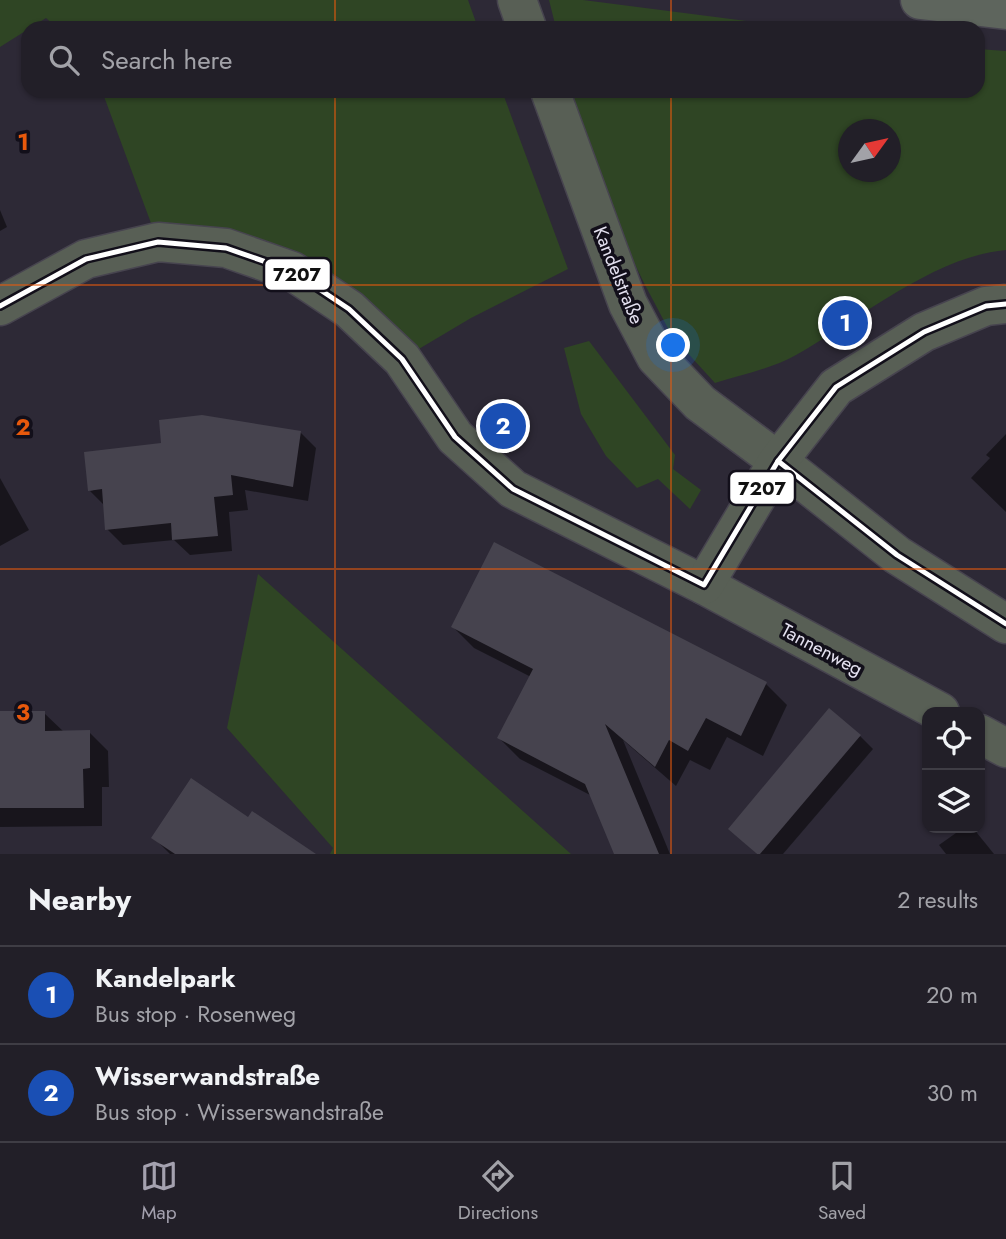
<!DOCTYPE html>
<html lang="en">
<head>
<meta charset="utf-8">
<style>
  body { margin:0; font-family:Jost,sans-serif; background:#2e2c34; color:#f1f3f6 }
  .controls { position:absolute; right:21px; bottom:21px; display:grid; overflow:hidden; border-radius:14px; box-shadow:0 2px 5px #0004 }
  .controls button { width:63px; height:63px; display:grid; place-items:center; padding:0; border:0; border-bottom:2px solid #3f3d45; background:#221f28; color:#f1f3f6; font:35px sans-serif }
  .compass { position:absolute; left:838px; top:119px; width:63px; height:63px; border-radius:50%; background:#221f28; box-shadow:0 2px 5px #0004; rotate:57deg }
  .you { position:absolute; left:674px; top:346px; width:24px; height:24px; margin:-18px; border:5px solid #fff; border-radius:50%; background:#1a73e8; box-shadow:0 0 0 10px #1a73e833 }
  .badge { display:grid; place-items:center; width:46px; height:46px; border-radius:50%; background:#a4a1af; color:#fff; font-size:23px; font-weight:700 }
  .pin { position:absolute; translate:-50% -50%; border:4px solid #fff; box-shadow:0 2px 7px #0006 }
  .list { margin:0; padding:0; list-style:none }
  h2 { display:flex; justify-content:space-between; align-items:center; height:91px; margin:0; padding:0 28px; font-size:30px }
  h2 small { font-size:23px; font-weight:400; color:#a2a2a8 }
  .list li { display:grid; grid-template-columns:46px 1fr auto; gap:21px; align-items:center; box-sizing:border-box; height:98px; padding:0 28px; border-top:2px solid #3f3d45 }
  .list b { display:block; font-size:26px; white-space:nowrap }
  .list p { margin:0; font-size:23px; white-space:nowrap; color:#a2a2a8 }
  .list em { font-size:23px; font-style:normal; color:#a2a2a8 }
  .icon { flex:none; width:38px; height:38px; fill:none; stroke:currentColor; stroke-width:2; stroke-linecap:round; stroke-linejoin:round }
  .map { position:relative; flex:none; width:1006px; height:854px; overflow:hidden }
  .search { position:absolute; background:#221f28; box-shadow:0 2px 5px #0004; left:21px; right:21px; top:21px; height:77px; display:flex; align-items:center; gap:18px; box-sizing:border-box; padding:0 24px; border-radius:21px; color:#a2a2a8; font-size:26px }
  .sheet { height:287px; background:#221f28 }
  nav { display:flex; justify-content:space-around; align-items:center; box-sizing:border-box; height:98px; border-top:2px solid #3f3d45; background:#221f28; font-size:19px; color:#a2a2a8 }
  nav a { display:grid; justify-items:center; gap:4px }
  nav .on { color:#a4a1af }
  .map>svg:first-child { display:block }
  .green { fill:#2f4524; fill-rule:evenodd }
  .shadow { fill:#0007 }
  .building { fill:#46434e }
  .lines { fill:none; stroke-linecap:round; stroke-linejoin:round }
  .minor-casing { stroke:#47444f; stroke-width:41 }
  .highway-casing { stroke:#47444f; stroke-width:41 }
  .minor { stroke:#585f55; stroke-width:38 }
  .highway { stroke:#5e655d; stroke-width:38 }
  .bus-1-casing { stroke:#120f1a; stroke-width:10 }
  .bus-1 { stroke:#fff; stroke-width:5 }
  .grid { fill:none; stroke:#e8590c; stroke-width:2; stroke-opacity:0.55 }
  .labels { text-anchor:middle; stroke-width:7; stroke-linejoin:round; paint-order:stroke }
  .street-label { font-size:19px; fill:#e4e1f0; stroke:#120f1a }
  .grid-label { font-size:23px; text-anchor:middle; font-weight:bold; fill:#e8590c; stroke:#120f1a; stroke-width:7; stroke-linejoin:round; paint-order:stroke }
  .line-badge { stroke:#120f1a; stroke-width:2.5 }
  .pale-badge-label { font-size:19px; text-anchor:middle; font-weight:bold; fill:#111 }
</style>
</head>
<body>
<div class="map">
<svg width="1006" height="854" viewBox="0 0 1006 854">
  <rect width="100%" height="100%" fill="#2d2936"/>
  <g class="green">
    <path d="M0,0h468l10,28h-421l-11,-10 -46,29z"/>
    <path d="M549,0h34l218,28h-245z"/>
    <path d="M978,49l28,2v199c-72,6 -147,70 -210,105 -22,13 -56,20 -81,28l-43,-47 -28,-53 -20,-41 -40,-103 -12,-48h406zM848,130h42v42h-42z"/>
    <path d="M102,91h400l66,178 -97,49 -69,41 -53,-50 -191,-67z"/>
    <path d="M589,341l86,114 -2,14 28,21 -11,19 -32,-30 -21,9 -31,-32 -25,-42 -17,-66z"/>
    <path d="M258,574l313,280h-241l3,-6 -106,-120z"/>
  </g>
  <g class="shadow">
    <path d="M0,210l7,17 -7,4z"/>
    <path d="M300,432l16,16 -8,53 -63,-11 3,20 -19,2 3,39 -42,4 -16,-15 -51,5 -16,-16 -2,-23 -15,-15z"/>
    <path d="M1006,434v78l-35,-34 19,-20 -4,-3z"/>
    <path d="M0,478l29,52 -29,16z"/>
    <path d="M453,627l313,57 21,21 -24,51 -36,-19 -17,33 -20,-10 -14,26 -53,-46 47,114h-54l-24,-58 -72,-37 -21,-21 32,-61 -57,-29z"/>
    <path d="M0,713h44l20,19h25l19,19 1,36h-7v39l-102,1z"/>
    <path d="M860,736l13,13 -90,105h-26l-27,-25z"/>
    <path d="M249,819l62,35h-141l-16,-16z"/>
    <path d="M963,828h10l21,26h-48l-7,-9z"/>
  </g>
  <g class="building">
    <path d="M202,415l99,16 -8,56 -62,-12 2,20 -19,2 4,39 -46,4 -1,-17 -66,7 -3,-41 -14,2 -4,-39 77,-9 -2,-23z"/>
    <path d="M494,542l273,140 -26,54 -35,-18 -18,33 -19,-11 -14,27 -50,-43 54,130h-45l-29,-70 -88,-46 36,-69 -82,-42z"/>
    <path d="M829,708l32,27 -101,119h-3l-29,-25z"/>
    <path d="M0,711h45v20l45,-1v38l-7,1 1,39h-84z"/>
    <path d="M191,778l57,39 4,-6 64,43h-141l-24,-16z"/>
  </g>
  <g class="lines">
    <defs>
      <g id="minor">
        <path d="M517,0l10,28"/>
        <path d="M550,91l78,213 28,53 44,46 78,58 119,94 109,69"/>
        <path d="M0,306l86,-47 72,-17 68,6 66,23 57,38 53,50 53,78 58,52 191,96 236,127"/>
        <path d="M704,585l74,-124 58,-74 88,-55 62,-26 20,-2"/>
        <path d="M980,734l26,14"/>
      </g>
      <path id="highway" d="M920,0l86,10"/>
    </defs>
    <use href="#minor" class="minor-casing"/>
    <use href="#highway" class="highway-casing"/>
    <use href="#minor" class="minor"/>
    <use href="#highway" class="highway"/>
    <defs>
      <g id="bus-1">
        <path d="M0,306l86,-47 72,-17 68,6 66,23 57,38 53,50 53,78 58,52 191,96 74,-124 58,-74 88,-55 62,-26 20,-2"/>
        <path d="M778,461l119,94 109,69"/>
      </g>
    </defs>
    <use href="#bus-1" class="bus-1-casing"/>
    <use href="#bus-1" class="bus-1"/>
  </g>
  <path class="grid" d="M335,0v28M671,0v28M335,91v763M671,91v763M0,285h1006M0,569h1006"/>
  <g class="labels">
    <g class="street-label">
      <text transform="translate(619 275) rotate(68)" y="7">Kandelstraße</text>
      <text transform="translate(822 649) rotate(28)" y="7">Tannenweg</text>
    </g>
  </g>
  <g class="grid-label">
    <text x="23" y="150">1</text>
    <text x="23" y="435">2</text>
    <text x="23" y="720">3</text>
  </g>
  <g class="line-badge">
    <rect x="264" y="258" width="67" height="33" rx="7" fill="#fff"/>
    <rect x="729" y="471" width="66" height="34" rx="7" fill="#fff"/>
  </g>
  <g class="pale-badge-label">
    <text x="297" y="281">7207</text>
    <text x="762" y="495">7207</text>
  </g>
</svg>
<div class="controls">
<button><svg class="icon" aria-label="locate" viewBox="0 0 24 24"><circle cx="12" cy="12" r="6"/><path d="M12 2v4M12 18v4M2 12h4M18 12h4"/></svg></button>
<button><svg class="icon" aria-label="layers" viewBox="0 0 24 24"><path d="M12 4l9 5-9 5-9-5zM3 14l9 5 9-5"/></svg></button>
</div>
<svg class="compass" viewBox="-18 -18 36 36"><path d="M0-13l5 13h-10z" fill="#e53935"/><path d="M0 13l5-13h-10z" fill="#a2a2a8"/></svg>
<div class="you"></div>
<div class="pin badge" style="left:845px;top:323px;background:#1a4fb4">1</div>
<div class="pin badge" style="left:503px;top:426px;background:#1a4fb4">2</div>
<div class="search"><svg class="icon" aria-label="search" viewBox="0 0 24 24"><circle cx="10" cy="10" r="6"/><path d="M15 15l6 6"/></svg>Search here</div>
</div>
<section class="sheet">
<h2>Nearby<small>2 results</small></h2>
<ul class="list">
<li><span class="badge" style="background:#1a4fb4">1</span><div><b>Kandelpark</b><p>Bus stop · Rosenweg</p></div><em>20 m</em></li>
<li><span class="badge" style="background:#1a4fb4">2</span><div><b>Wisserwandstraße</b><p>Bus stop · Wisserswandstraße</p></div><em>30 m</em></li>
</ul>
</section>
<nav>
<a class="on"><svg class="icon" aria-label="map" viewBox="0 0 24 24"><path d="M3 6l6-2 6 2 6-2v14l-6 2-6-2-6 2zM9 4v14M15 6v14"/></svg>Map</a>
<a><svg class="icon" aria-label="directions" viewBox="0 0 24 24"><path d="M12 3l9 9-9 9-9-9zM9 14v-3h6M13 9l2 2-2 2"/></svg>Directions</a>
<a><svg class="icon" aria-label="saved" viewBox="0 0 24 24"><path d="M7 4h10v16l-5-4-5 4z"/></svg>Saved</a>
</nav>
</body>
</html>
